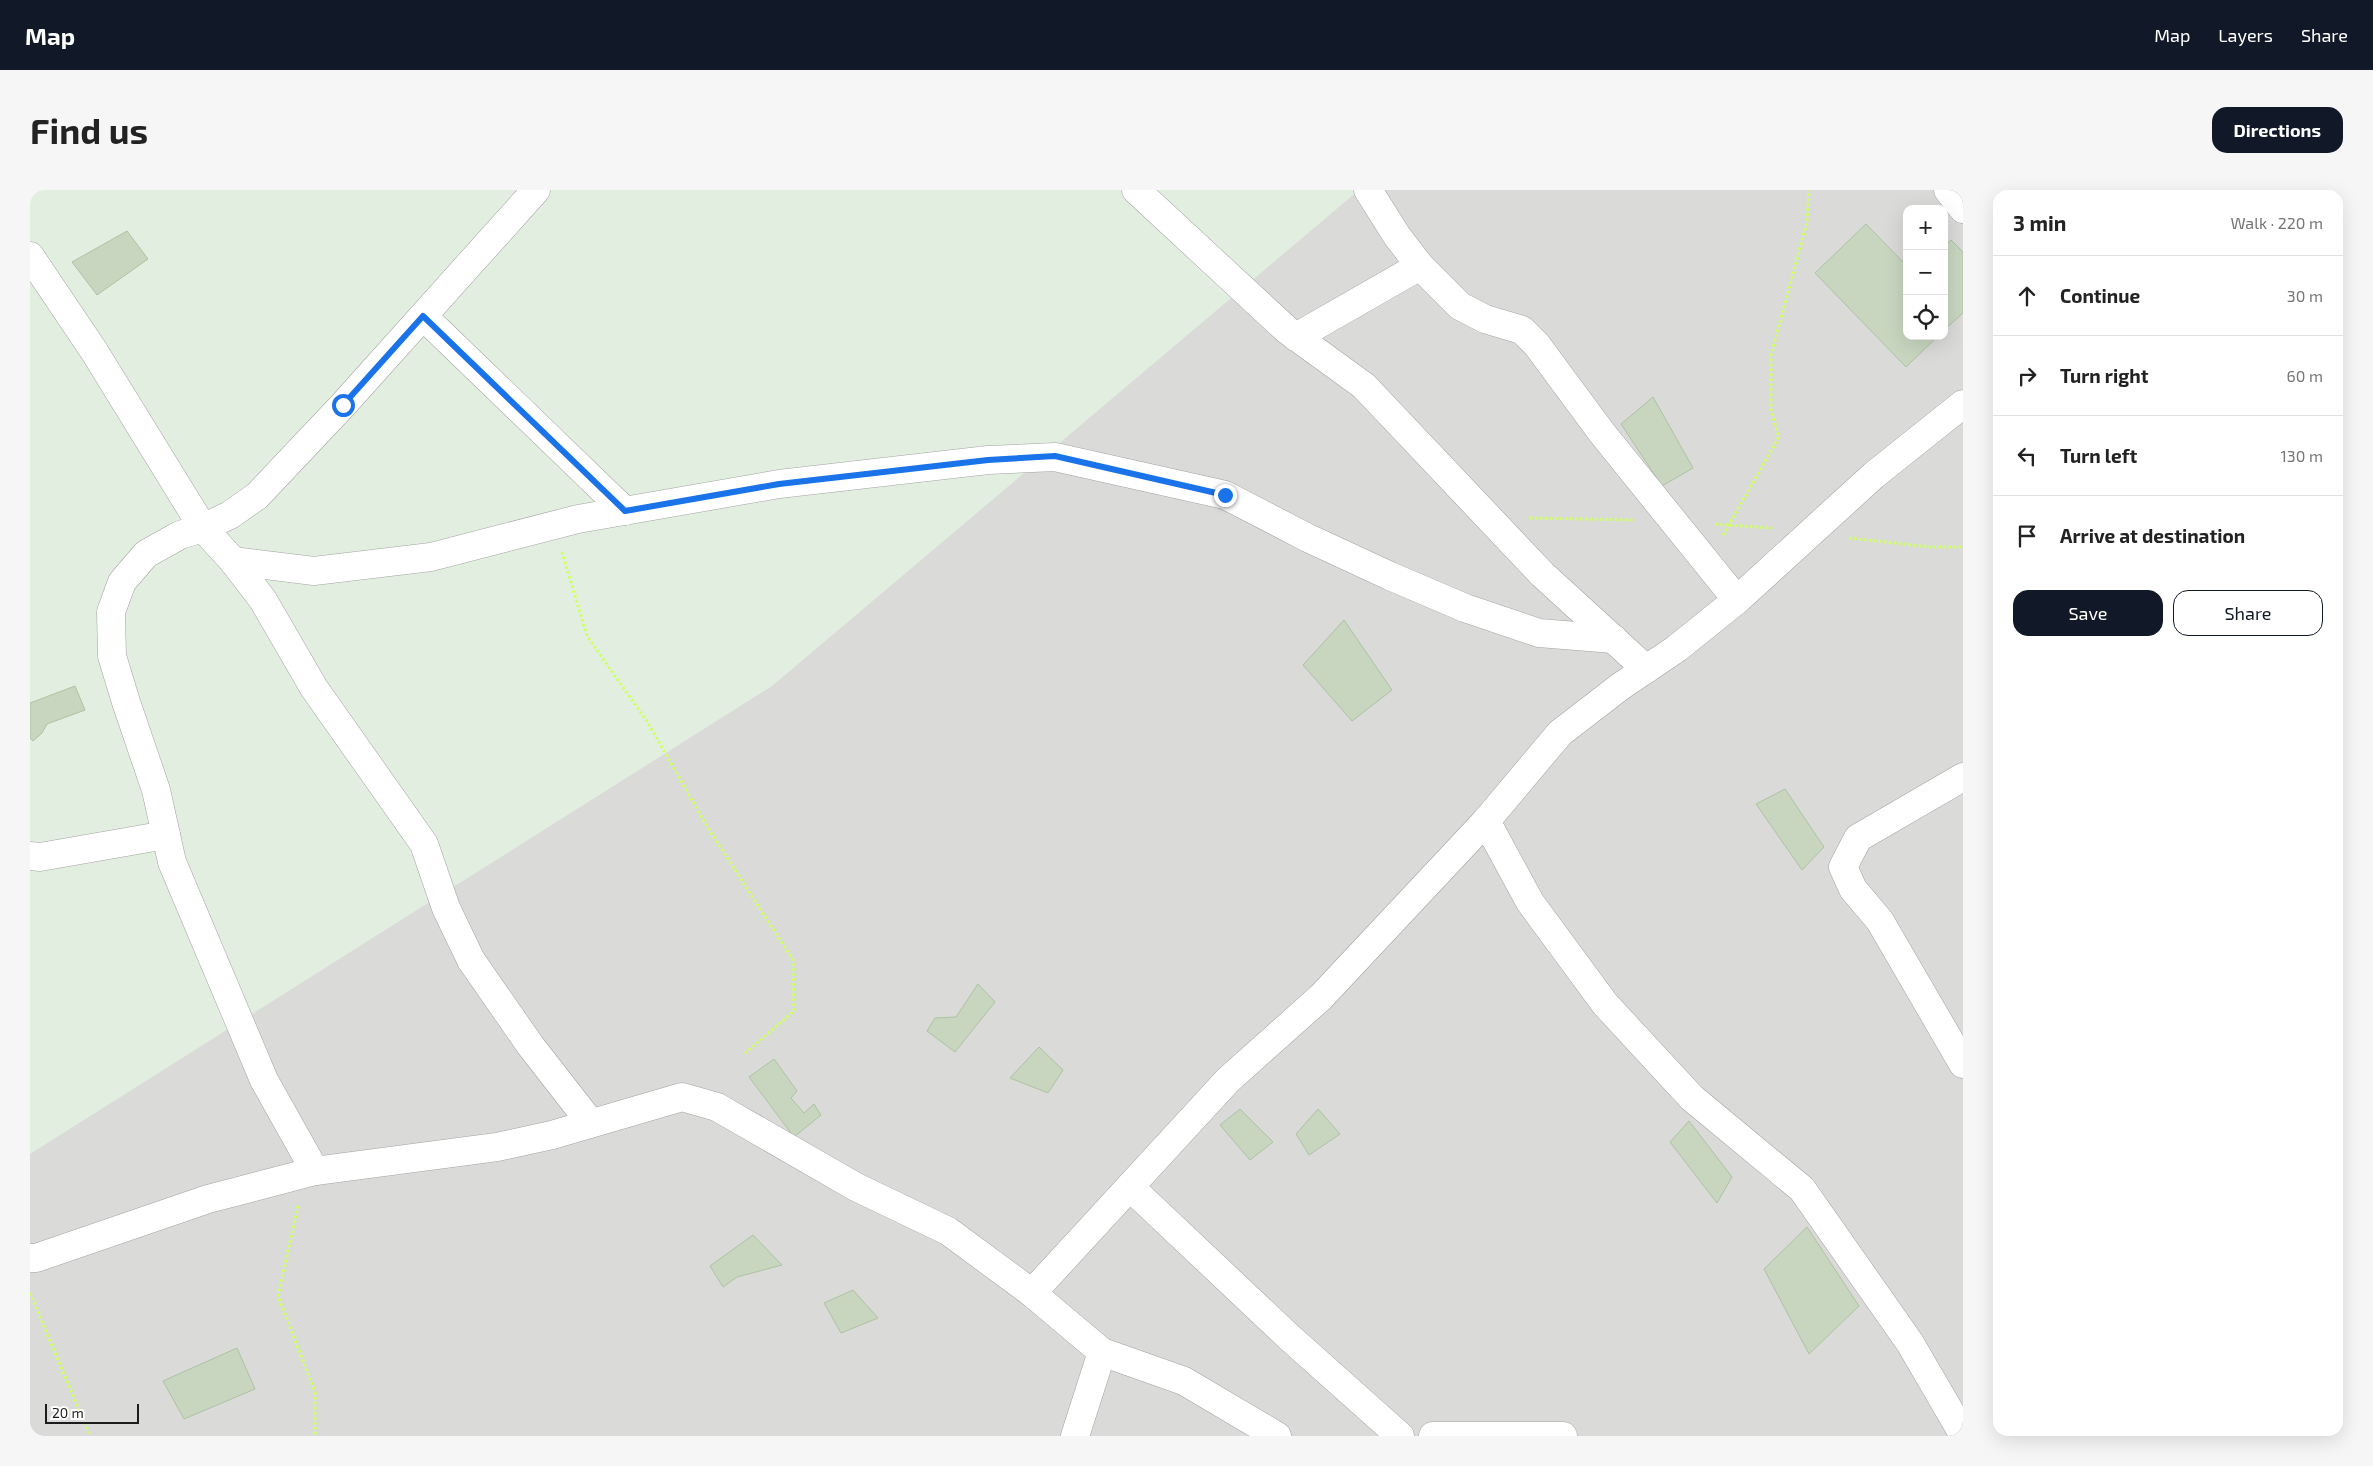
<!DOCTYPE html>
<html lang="en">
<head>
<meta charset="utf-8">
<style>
  body { margin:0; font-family:"Exo 2",sans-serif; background:#f6f6f6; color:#222 }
  .controls { position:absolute; right:15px; top:15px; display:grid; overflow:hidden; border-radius:10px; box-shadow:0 5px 20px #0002 }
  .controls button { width:45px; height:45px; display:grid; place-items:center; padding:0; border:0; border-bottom:1px solid #e0e0e0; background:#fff; color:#222; font:25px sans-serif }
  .scale { position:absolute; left:15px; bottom:12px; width:94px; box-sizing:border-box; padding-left:5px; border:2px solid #1c1c1c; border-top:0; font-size:14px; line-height:18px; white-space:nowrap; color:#1c1c1c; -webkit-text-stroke:4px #fff; paint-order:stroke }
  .stop { position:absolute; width:15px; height:15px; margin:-11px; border:4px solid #1a73e8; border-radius:50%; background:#fff }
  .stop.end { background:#1a73e8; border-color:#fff; box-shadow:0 1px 5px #0008 }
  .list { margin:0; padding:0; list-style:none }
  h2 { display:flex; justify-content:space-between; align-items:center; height:65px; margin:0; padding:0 20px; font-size:21px }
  h2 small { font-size:16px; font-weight:400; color:#767676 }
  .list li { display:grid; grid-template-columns:32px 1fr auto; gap:15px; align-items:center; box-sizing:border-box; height:80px; padding:0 20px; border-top:1px solid #e0e0e0 }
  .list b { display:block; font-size:19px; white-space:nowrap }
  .list em { font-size:16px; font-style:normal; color:#767676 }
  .actions { display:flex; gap:10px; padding:15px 20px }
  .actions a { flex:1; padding:11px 0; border:1px solid #111827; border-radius:15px; text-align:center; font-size:18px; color:#111827 }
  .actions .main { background:#111827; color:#fff }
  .icon { flex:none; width:28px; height:28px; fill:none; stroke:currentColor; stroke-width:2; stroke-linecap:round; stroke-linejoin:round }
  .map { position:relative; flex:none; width:1933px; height:1246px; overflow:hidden; border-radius:15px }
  header { display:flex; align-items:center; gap:30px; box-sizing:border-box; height:70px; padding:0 25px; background:#111827; color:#fff }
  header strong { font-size:24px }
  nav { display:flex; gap:28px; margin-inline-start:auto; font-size:18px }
  .intro { display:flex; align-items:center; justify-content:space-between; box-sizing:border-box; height:120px; padding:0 30px }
  h1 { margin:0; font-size:35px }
  .button { padding:12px 22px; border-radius:15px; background:#111827; color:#fff; font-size:18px; font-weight:700 }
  main { display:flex; gap:30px; padding:0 30px }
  aside { flex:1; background:#fff; border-radius:15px; box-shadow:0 5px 20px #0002 }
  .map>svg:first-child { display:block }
  .residential { fill:#dadad9; fill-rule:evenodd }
  .building { fill:#c8d6c0; stroke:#adc2a2 }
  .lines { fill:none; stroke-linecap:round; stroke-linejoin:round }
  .street-casing { stroke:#a3a3a3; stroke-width:29 }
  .path { stroke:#cfff61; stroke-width:3; stroke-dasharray:2.5 2.5; stroke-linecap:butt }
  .street { stroke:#fff; stroke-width:28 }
  .route { stroke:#1a73e8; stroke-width:6 }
</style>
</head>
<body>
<header>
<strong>Map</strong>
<nav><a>Map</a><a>Layers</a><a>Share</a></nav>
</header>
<div class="intro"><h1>Find us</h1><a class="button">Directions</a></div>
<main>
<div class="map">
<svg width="1933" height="1246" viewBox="0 0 1933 1246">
  <rect width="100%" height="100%" fill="#e2efe0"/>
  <path class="residential" d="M1329,0h604v1246h-1933v-282l742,-468zM1877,19h37v127h-37z"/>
  <g class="building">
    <path d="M1836,34l41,42v70h31l-32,31 -91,-94z"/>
    <path d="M97,41l21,28 -51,36 -25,-33z"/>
    <path d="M1921,50l12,12v61l-19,17v-83z"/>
    <path d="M1623,207l40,71 -31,18 -41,-62z"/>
    <path d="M1314,430l48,70 -40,31 -49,-56z"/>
    <path d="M45,496l10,24 -38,14 -5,9 -9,8 -3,-3v-35z"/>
    <path d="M1755,599l39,58 -22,23 -46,-66z"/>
    <path d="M948,794l17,18 -40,50 -28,-21 8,-13 21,-1z"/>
    <path d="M1009,857l24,23 -15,23 -38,-15z"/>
    <path d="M744,869l23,32 -6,7 13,15 10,-9 7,11 -27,22 -45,-60z"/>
    <path d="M1210,919l33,33 -23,18 -30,-35z"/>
    <path d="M1288,919l22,25 -31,21 -13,-21z"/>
    <path d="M1659,931l43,56 -15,26 -47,-61z"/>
    <path d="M1777,1037l52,79 -50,48 -45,-85z"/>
    <path d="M723,1045l29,30 -45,12 -14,10 -13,-21z"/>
    <path d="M823,1100l25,28 -37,15 -17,-30z"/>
    <path d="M207,1158l18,41 -71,30 -21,-38z"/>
  </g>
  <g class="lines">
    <defs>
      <g id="street">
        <path d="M1106,0l151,140 77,56 178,188 104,95"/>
        <path d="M1338,0l29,46 23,30 40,40 25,13 37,11 15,15 65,88 135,167"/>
        <path d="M1918,0l15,19"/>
        <path d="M0,66l64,95 109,177 30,33 30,39 51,88 110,156 22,64 25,52 59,85 60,77"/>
        <path d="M393,126l202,195"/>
        <path d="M1266,147l124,-71"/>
        <path d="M203,371l81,10 117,-14 147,-38 201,-35 209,-24 67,-3 170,38 83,43 82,38 75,32 74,25 75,6"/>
        <path d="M1933,587l-105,61 -15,29 10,22 27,32 83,143"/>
        <path d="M1456,631l44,81 75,102 87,94 110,91 108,154 53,91"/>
        <path d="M0,666l10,1 126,-22"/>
        <path d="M285,981l-51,-91 -92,-218 -16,-72 -30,-88 -14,-46 -1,-44 11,-30 24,-28 34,-19 23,-7 27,-13 27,-19 86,-91 193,-215"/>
        <path d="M1100,997l159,150 111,99"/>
        <path d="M0,1068h6l172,-59 107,-28 182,-24 55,-12 130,-38 35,10 139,80 92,44 84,62 70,59 82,29 93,55"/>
        <path d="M1002,1103l196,-213 93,-83 165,-176 74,-88 61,-47 55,-37 61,-49 137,-125 89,-71"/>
        <path d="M1045,1246l27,-84"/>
        <path d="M1403,1246h130"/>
      </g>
    </defs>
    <use href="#street" class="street-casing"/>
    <g class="path">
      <path d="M1500,328l104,2"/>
      <path d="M1685,334l56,4"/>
      <path d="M1693,345l56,-98 -8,-26v-56l36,-133 2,-32"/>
      <path d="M1819,348l81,9h33"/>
      <path d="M532,362l25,84 61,87 60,105 85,132 1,51 -51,44"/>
      <path d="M268,1016l-20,90 37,96v44"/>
      <path d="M0,1103l60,143"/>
    </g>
    <use href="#street" class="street"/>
  </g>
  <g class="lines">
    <path class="route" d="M313,215l80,-89 202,195 154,-27 209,-24 67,-4 170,39"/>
  </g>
</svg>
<div class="controls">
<button>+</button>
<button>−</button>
<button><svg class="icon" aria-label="locate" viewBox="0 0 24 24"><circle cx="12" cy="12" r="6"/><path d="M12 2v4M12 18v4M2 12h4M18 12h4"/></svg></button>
</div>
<div class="scale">20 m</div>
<div class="stop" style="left:313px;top:215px"></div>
<div class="stop end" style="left:1195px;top:305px"></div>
</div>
<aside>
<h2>3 min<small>Walk · 220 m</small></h2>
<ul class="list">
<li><svg class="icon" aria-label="ahead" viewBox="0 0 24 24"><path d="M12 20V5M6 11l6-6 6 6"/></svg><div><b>Continue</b></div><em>30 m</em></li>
<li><svg class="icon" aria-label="right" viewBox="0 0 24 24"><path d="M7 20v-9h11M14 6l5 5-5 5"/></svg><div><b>Turn right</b></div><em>60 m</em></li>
<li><svg class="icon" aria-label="left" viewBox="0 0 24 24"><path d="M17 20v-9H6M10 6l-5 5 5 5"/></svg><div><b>Turn left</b></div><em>130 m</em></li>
<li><svg class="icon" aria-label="arrive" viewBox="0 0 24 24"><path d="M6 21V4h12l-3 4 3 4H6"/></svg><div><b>Arrive at destination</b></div></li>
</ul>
<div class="actions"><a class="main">Save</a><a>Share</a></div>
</aside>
</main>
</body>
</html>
